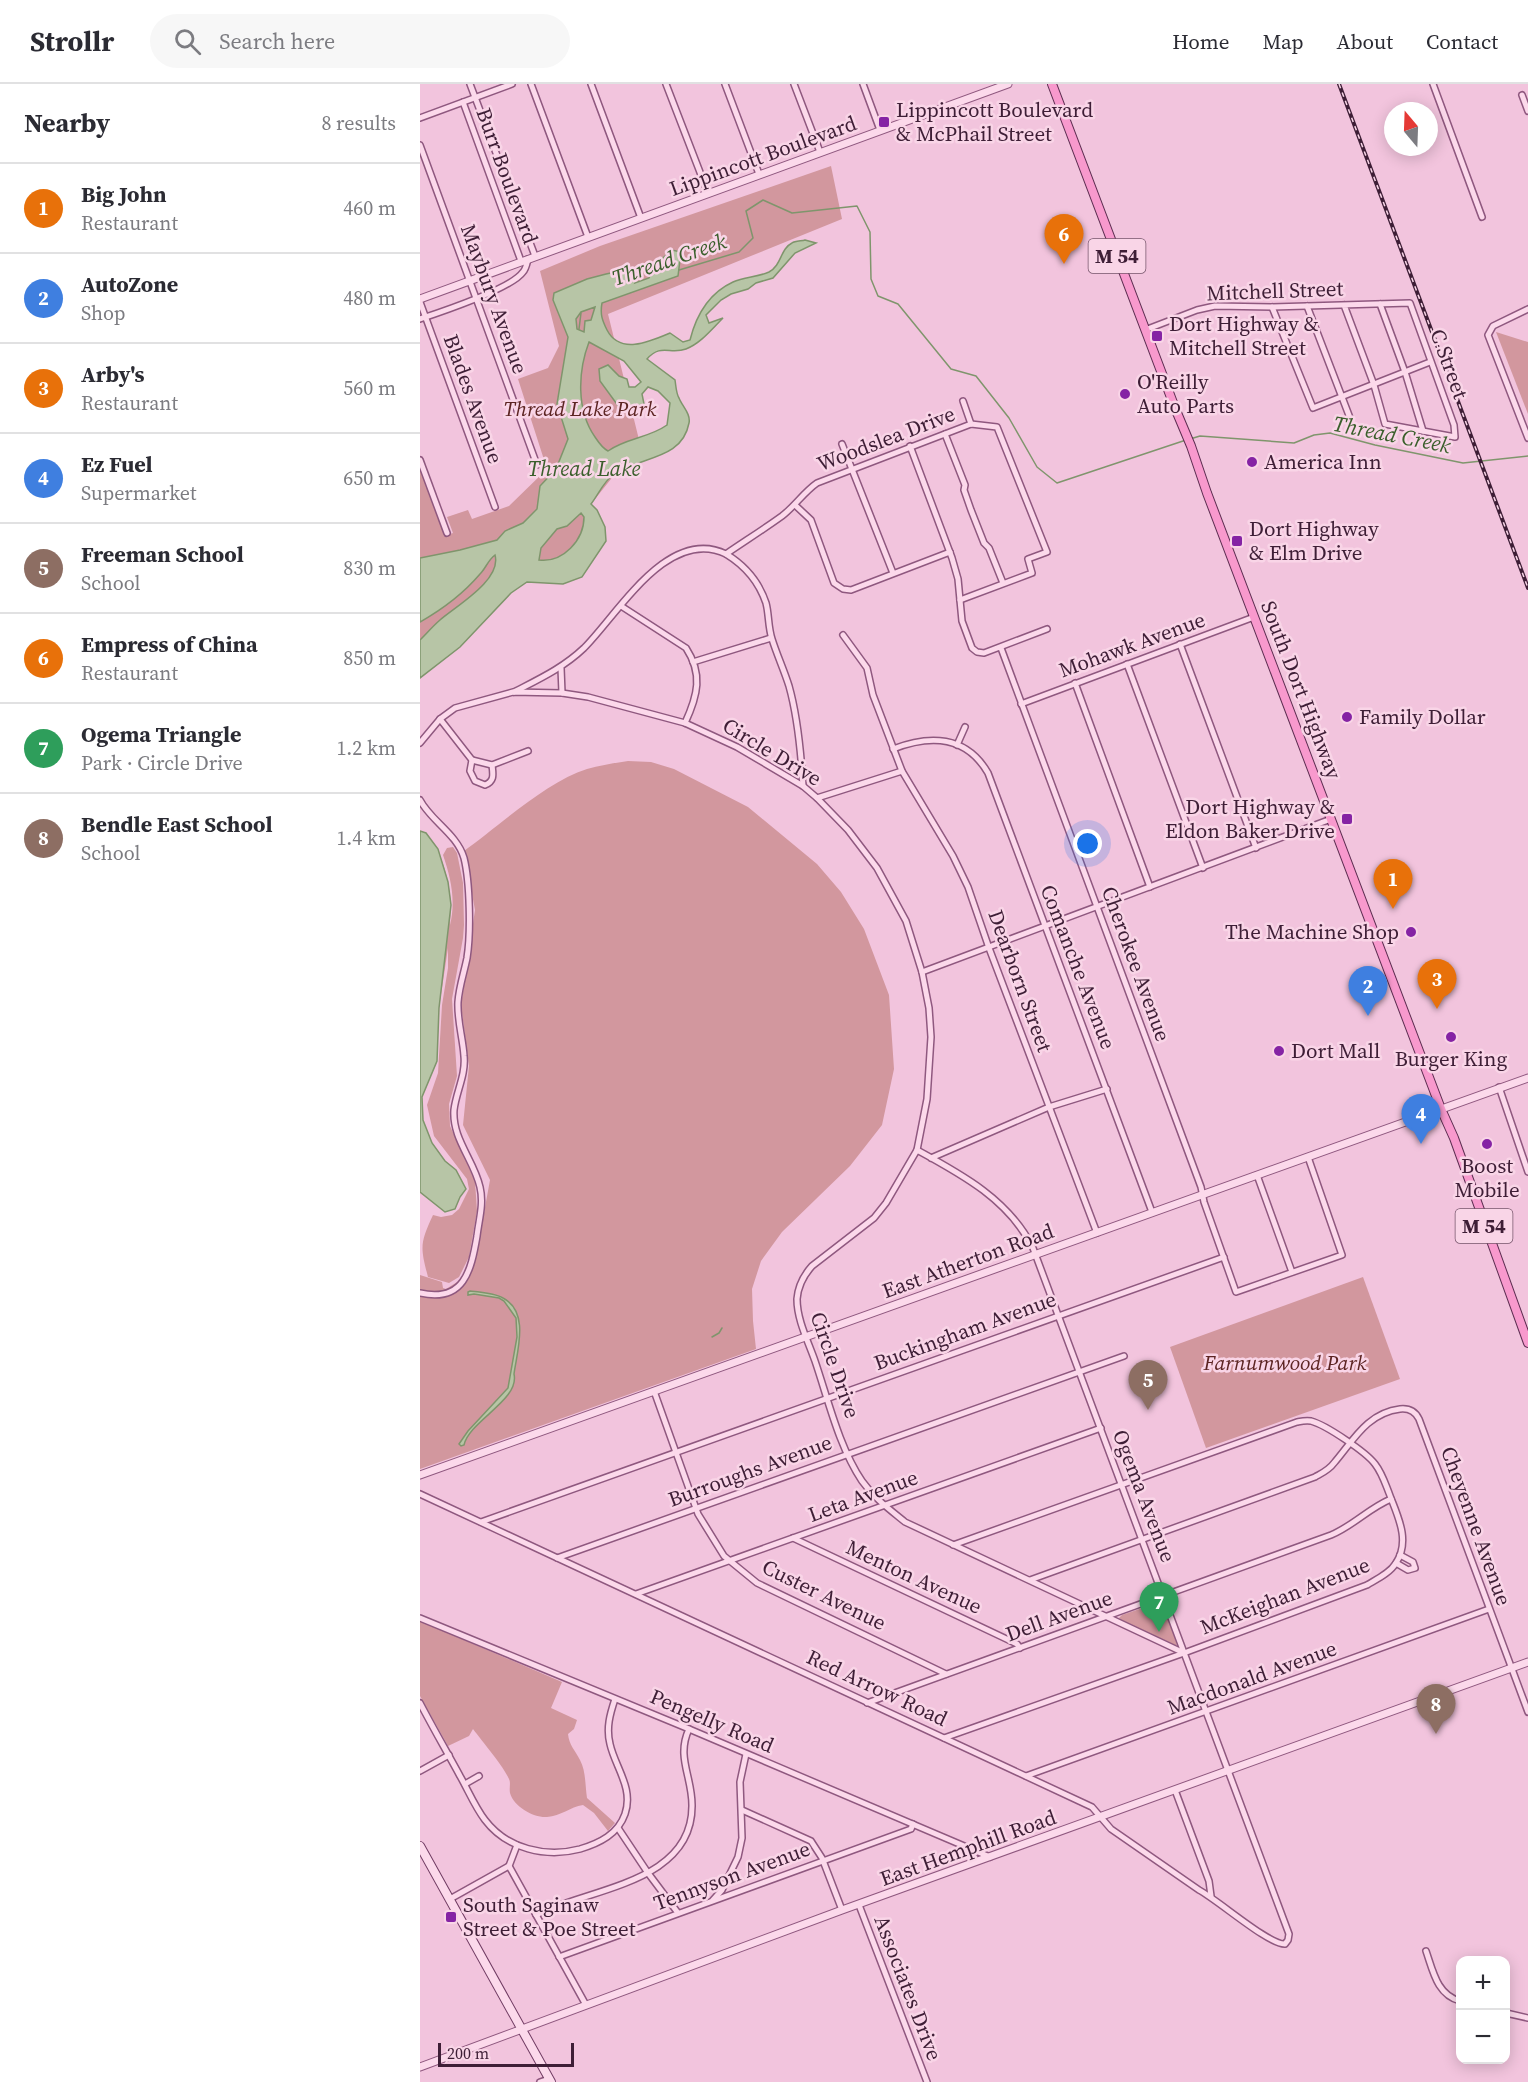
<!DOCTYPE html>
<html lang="en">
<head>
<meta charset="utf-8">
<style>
  body { margin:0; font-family:"Source Serif 4",serif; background:#f7f7f7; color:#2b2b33 }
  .controls { position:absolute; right:18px; bottom:18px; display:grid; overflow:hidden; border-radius:12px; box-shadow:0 3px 15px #0003 }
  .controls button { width:54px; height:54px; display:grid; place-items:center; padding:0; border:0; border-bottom:2px solid #e1e1e2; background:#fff; color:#2b2b33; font:30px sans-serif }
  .compass { position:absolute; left:964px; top:18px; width:54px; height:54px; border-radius:50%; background:#fff; box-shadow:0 3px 15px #0003; rotate:341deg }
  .scale { position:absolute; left:18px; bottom:15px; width:136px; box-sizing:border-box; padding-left:6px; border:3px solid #3e1e36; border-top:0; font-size:16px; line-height:21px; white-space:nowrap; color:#3e1e36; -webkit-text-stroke:4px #f9d5e7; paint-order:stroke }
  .you { position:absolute; left:668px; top:760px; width:21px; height:21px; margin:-15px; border:4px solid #fff; border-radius:50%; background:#1a73e8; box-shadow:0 0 0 9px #1a73e833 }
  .badge { display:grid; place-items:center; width:39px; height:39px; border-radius:50%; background:#8523a4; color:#fff; font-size:20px; font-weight:700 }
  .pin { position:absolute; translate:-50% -50px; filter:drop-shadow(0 2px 3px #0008) }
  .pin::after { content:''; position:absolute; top:32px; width:21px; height:18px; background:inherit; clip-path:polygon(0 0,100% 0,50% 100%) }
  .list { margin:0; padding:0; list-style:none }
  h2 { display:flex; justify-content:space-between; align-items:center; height:78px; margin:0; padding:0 24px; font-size:26px }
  h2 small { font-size:20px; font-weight:400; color:#7c7c81 }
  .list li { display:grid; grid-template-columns:39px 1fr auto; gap:18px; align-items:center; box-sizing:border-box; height:90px; padding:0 24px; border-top:2px solid #e1e1e2 }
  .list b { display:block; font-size:22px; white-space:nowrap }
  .list p { margin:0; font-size:20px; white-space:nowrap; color:#7c7c81 }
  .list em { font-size:20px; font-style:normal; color:#7c7c81 }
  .icon { flex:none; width:33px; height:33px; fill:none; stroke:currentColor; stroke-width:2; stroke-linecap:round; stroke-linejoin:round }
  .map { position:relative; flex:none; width:1108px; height:1998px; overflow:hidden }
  header { display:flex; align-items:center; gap:36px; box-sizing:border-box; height:84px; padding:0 30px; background:#fff; border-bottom:2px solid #e1e1e2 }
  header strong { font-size:28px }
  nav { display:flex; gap:33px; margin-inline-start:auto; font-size:21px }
  .search { width:420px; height:54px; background:#f7f7f7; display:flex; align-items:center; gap:15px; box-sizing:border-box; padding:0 21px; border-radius:33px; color:#7c7c81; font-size:22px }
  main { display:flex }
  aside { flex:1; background:#fff }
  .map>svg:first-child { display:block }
  .green { fill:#d2979e }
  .water { fill:#b7c5a6; stroke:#7f956c; stroke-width:1.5; fill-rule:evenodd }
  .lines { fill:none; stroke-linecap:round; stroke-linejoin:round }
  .stream { stroke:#7f956c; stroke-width:1.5 }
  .minor-casing { stroke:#8f587f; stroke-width:8 }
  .tertiary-casing { stroke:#8f587f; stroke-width:9 }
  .secondary-casing { stroke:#713c63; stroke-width:10 }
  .primary-casing { stroke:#5d2d51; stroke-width:10 }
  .minor { stroke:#fcd9eb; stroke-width:5 }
  .tertiary { stroke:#fcd9eb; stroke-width:7 }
  .secondary { stroke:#fcd9eb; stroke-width:8 }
  .primary { stroke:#f899cd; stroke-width:8 }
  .rail-casing { stroke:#3e1e36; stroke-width:4 }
  .rail { stroke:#f9d5e7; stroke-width:1.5; stroke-dasharray:4.5; stroke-linecap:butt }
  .poi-dot { fill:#8523a4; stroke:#f9d5e7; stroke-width:2 }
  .labels { text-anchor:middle; stroke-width:5; stroke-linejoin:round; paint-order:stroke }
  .shield { fill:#f9d5e7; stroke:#76556b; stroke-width:1.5 }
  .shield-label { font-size:20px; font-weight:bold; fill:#3e1e36 }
  .poi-label { font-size:21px; fill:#3e1e36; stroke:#f9d5e7; text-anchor:start }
  .street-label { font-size:21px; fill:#3e1e36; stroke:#f9d5e7 }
  .park-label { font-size:21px; font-style:italic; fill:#5c2422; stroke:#f9d5e7 }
  .water-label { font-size:22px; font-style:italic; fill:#3b5f2c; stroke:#f9d5e7 }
</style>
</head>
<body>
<header>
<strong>Strollr</strong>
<div class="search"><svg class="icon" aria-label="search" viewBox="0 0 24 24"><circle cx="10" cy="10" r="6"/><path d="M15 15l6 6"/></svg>Search here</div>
<nav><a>Home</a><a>Map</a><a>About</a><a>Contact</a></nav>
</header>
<main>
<aside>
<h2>Nearby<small>8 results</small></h2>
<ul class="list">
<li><span class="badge" style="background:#e8710a">1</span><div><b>Big John</b><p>Restaurant</p></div><em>460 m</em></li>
<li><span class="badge" style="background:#3f7fe0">2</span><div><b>AutoZone</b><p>Shop</p></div><em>480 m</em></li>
<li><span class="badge" style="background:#e8710a">3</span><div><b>Arby's</b><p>Restaurant</p></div><em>560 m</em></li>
<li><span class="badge" style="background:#3f7fe0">4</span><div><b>Ez Fuel</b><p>Supermarket</p></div><em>650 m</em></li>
<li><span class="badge" style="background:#8d6e63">5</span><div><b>Freeman School</b><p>School</p></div><em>830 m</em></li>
<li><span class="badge" style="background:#e8710a">6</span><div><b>Empress of China</b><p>Restaurant</p></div><em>850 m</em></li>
<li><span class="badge" style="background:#2e9e5b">7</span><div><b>Ogema Triangle</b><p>Park · Circle Drive</p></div><em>1.2 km</em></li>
<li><span class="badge" style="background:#8d6e63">8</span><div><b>Bendle East School</b><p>School</p></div><em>1.4 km</em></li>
</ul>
</aside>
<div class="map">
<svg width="1108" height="1998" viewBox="0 0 1108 1998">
  <rect width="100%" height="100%" fill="#f2c4dd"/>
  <g class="green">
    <path d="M411,82l11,53 -234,95 36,146 -29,14 -24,30 6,6 8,17 1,14 -24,36 -19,7 -36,-2 -16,11 -51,54 -40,31v-210l25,68 8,-3 -6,-16 21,-7 4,9 37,-13 38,-37 -29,-90 30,-11 11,-22 -19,-75 60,-25z"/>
    <path d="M1076,248l32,10v72z"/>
    <path d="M208,677l23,1 23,7 74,38 69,57 24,28 23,37 25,66 5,74 -12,56 -32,41 -68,66 -21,29 -9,28 1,32 3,28 -336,120v-194l22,7 1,6 3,1 24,-15 5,-12 15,-82 -27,-55 6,-59 -8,-61 14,-95 -11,-59c36,-26 82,-69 123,-82 14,-4 28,-6 41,-8z"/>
    <path d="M0,747c20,6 31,56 31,75 0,7 -1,13 -1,19 6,-24 1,-47 -7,-70l4,-7 6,-1 4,6 6,30 1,42 -1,13 -11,61 5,77 -8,28 1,22 25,55 2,30 -8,46 -10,20 -10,6 -21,-6c-8,-30 -8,-34 5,-62l8,2 11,-2 7,-6 10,-20 -2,-10 -33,-43 -7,-31 11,-32 4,-68 6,-37v-20l-9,60 -2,53 -15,36 1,23 9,23 13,18 11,9 10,19 -6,8 -5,12 -10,3 -25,-20z"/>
    <path d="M943,1193l37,102 -194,69 -36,-101z"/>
    <path d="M740,1518h3l14,43h-2l-54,-25 -2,-2 3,-3z"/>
    <path d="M0,1537l142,61 -11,26 26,12 -3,9 -6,5c1,11 7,16 12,26 6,11 5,25 7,38l28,25 -7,8 -14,-18 -11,-8c-13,2 -22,11 -36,12 -13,1 -33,-10 -37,-24 -1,-5 1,-10 -1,-14 -5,-12 -27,-38 -36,-50l-4,7 -21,10 -28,-50z"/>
  </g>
  <g class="water">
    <path d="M385,156l11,3 -21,10 -22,25 -17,5 -8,6 -17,5 -10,6 -15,15 3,8 14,-5c-11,11 -22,25 -37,31 -16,6 -25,-6 -39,10l28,21c1,6 1,13 4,18 3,8 12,16 10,25 -7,38 -50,33 -76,52 -9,6 -15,20 -22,29l6,6 8,17 1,14 -24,36 -19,7 -36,-2 -16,11 -51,54 -40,31v-38c7,-7 13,-14 20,-20 16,-14 62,-40 55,-65 -7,5 -9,13 -15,19 -17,20 -37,35 -60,48v-64l40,-8 37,-10 8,-9 18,-8 14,-14 3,-23 16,-17 12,-30 -11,-35 11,-67 -15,-37 1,-7 33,-14 19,-5 24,-5 10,4 -5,10 14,-5 6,-13 17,-15 9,2 -3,24 -76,27c-2,11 0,17 5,27 13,25 42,12 63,3l13,9 7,-2c6,-24 19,-47 43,-58 11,-5 25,-5 36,-10 13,-7 11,-23 23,-29 3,-2 10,-2 13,-3zM175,223l-4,13 -6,1 -1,11 -7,-3 -1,-10 5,-7zM169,258l35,19 17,21 -6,5h-6l-2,-8 -8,-3 -11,-11 -9,4 1,12 19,26h10l15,-3 -2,-10 6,-7 10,4 12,12 -3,22c-18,13 -41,13 -59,26 -6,-3 -9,-8 -13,-14 -19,-27 -17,-66 -6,-95zM161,429l3,4c0,23 -21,46 -45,43l2,-12 16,-19 10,-3z"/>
    <path d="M0,747l6,2 12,16 10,33 3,23 -12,103 -2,53 -15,36 1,23 9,23 13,18 11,9 10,19 -6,8 -5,12 -10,3 -25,-20z"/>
    <path d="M50,1207c11,1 25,2 33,7 27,14 14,53 11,76 6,26 -45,47 -50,71l-3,1 -2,-2 9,-13 40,-43 9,-51 -1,-19 -12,-17 -5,-3 -25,-4 -6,1v-3z"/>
  </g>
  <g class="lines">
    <g class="stream">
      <path d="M259,186l60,-18 14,-14 -7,-27 17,-11 29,13 65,-7 13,26 1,47 7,17 20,8 53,65 25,7 33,42 28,49 20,16 129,-43"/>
      <path d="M159,245l2,-16"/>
      <path d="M770,355l10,-3 94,7 20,-8 16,-2 45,12 88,18 65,-7"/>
      <path d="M292,1253l7,-4 3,-5"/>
    </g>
    <defs>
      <g id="minor">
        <path d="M50,0l65,172"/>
        <path d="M111,0l57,153"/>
        <path d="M171,0l50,134"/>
        <path d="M246,0l42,109"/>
        <path d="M305,0l34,90"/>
        <path d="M374,0l26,68"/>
        <path d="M443,0l17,46"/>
        <path d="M1013,0l49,133"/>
        <path d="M1102,11l6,16"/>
        <path d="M43,18l58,159"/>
        <path d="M0,34l92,-34"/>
        <path d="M0,61l117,320"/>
        <path d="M0,218l75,205"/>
        <path d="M960,220l25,68 18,59"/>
        <path d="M887,222l43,112"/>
        <path d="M852,223l41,101 117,-46"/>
        <path d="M1108,225l-35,17 -5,9 40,103"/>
        <path d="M0,235c21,-7 92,-31 103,-47 3,-3 4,-9 5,-13"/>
        <path d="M725,246l52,-20 18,-4 57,1 138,-4 44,122 1,12 -70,-13 -11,-39 -30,-80"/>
        <path d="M543,317l8,23"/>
        <path d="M525,350l20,51 -1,5 7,20 13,33 5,5 14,35"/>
        <path d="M422,360l51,129"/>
        <path d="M490,362l42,112 6,21 4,42 10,27 5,4 7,1 63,-24"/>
        <path d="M0,376l27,73"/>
        <path d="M375,421l16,15 23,63 9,6 8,1 99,-38"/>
        <path d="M306,470c18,11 33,28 40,49 3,11 2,24 6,36 5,16 12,31 17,47 9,32 12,66 14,100"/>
        <path d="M201,522l65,42c17,26 12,47 -1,75"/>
        <path d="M423,551l24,33 6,27 29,76 51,85 15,31 21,61 108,285"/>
        <path d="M760,560l76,204"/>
        <path d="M581,564l200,539 3,15 32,90 106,-37 -34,-98"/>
        <path d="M273,578l78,-24"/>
        <path d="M707,580l76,204"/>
        <path d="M141,584l1,25"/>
        <path d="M655,599l75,204"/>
        <path d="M94,608c25,-13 49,-24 70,-44 34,-34 84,-122 142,-94 19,-13 38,-25 56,-38 13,-10 22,-24 35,-33l154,-59 26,3 50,125 -19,7 4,14 -72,27"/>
        <path d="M601,620l233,-87"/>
        <path d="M20,635l32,41 -2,11 5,10 10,4c10,-4 8,-11 7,-20"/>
        <path d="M0,659l20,-24 15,-11 58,-16 49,1 26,4 97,26 52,24 66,39 14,12 31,32 29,38 29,53 16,51 7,36 2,29 -4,62 -10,51 -31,53 -12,15 -62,48c-8,9 -14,20 -15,33 0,21 11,42 18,62 13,38 24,86 47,120 12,17 27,28 43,41l279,131"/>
        <path d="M537,661l8,-18"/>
        <path d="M473,665c36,-14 73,-14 95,24l164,439"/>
        <path d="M52,676l20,5 36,-14"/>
        <path d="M397,714l85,-27"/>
        <path d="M0,716c11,21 37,34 44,58 6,24 7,75 3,100 -3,15 -8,29 -9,44 -1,18 5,37 6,54 2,19 -8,36 -10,54 -2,29 20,50 26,77 4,17 -1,32 -3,49 -6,35 -13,67 -57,57"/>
        <path d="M502,888l409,-153"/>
        <path d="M1079,1003l29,85"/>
        <path d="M511,1074l118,-51 58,-18"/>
        <path d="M837,1091l35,97"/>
        <path d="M234,1307l44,123 26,42 33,27 189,91"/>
        <path d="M0,1410l672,313 19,22 88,61c19,10 70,55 86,54l3,-4 1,-6 -256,-686c-24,-48 -70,-73 -116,-98"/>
        <path d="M61,1438l743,-265"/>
        <path d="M373,1454l224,106 3,4"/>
        <path d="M137,1474l567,-202"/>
        <path d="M976,1479l12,7 7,-2 -2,-6 -13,-7"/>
        <path d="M610,1496l285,-103c7,-4 14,-7 19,-14 19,-22 33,-50 66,-54 9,-1 15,2 19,10l109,293"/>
        <path d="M216,1510l465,-166"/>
        <path d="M0,1534l269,111 301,128"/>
        <path d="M0,1619c13,25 27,49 40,73 8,14 15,31 25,44 22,29 61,38 95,29 20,-6 38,-15 45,-35 9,-26 -10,-47 -15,-70 -4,-16 0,-30 5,-45"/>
        <path d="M447,1619l464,-168c22,-9 38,-27 60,-36"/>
        <path d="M524,1654l240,-85 183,-68c10,-6 23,-12 29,-22 15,-23 1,-48 -7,-70 -4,-10 -7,-20 -14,-29 -9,-12 -49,-39 -64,-43 -5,-1 -9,0 -14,1l-344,123"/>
        <path d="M0,1687l29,-16"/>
        <path d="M606,1692l463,-167"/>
        <path d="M45,1700l14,-8"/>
        <path d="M755,1706l34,91 2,15"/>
        <path d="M322,1726l69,31 11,17 20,52"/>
        <path d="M198,1744l30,45 30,40"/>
        <path d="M97,1761l-8,21 77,139"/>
        <path d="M30,1815l59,-33"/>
        <path d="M293,1816l9,-10 16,-33 4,-19 -2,-56 6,-28"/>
        <path d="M439,1821l68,177"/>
        <path d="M116,1831c54,-27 157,-32 156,-110 0,-29 -16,-48 -3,-76"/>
        <path d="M1006,1867c7,20 11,44 34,50"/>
        <path d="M139,1873l352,-128 2,-5"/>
        <path d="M1086,1929l22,5"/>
        <path d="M120,1998l9,-3"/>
      </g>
      <g id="tertiary">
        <path d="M0,215l588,-215"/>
        <path d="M0,1391l1108,-397"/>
        <path d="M0,1983l422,-157 686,-248"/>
      </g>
      <path id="secondary" d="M0,1762l131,236"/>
      <path id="primary" d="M632,0l123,324 16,38 16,47 234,616 13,29 74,205"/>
    </defs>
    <use href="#minor" class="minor-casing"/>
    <use href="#tertiary" class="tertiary-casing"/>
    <use href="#secondary" class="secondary-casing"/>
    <use href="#primary" class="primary-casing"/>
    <use href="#minor" class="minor"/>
    <use href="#tertiary" class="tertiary"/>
    <use href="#secondary" class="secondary"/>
    <use href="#primary" class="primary"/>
    <defs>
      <path id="rail" d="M919,0l189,504"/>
    </defs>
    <use href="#rail" class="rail-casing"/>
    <use href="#rail" class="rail"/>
  </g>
  <g class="poi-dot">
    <rect x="458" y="32" width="12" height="12" rx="3"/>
    <rect x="731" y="246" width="12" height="12" rx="3"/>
    <circle cx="705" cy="310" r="6"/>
    <circle cx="832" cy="378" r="6"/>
    <rect x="811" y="451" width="12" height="12" rx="3"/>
    <circle cx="927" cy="633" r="6"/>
    <rect x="921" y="729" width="12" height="12" rx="3"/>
    <circle cx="991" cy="848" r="6"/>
    <circle cx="1031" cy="953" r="6"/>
    <circle cx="859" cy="967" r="6"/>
    <circle cx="1067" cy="1060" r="6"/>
    <rect x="25" y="1827" width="12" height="12" rx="3"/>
  </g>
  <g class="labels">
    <g class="shield">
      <rect x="668.5" y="155" width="57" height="34" rx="4.5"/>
      <rect x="1035.5" y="1125" width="57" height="34" rx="4.5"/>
    </g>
    <g class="shield-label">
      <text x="697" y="179">M 54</text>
      <text x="1064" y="1149">M 54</text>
    </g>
    <g class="poi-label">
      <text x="476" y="33">Lippincott Boulevard<tspan x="476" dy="24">&amp; McPhail Street</tspan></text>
      <text x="749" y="247">Dort Highway &amp;<tspan x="749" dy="24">Mitchell Street</tspan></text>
      <text x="717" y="305">O'Reilly<tspan x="717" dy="24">Auto Parts</tspan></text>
      <text x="844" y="385">America Inn</text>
      <text x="829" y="452">Dort Highway<tspan x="829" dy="24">&amp; Elm Drive</tspan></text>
      <text x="939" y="640">Family Dollar</text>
      <text x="915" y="730" text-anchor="end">Dort Highway &amp;<tspan x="915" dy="24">Eldon Baker Drive</tspan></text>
      <text x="979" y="855" text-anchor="end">The Machine Shop</text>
      <text x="871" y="974">Dort Mall</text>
      <text x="1031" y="982" text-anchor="middle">Burger King</text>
      <text x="1067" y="1089" text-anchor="middle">Boost<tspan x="1067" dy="24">Mobile</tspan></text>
      <text x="43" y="1828">South Saginaw<tspan x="43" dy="24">Street &amp; Poe Street</tspan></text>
    </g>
    <g class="street-label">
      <text transform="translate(343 72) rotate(-20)" y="7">Lippincott Boulevard</text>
      <text transform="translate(87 92) rotate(70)" y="7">Burr Boulevard</text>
      <text transform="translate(855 207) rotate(-2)" y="7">Mitchell Street</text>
      <text transform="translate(74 215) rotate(70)" y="7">Maybury Avenue</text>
      <text transform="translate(1029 280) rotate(70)" y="7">C Street</text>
      <text transform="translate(53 315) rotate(70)" y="7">Blades Avenue</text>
      <text transform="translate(466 355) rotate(-21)" y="7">Woodslea Drive</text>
      <text transform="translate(712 561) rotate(-20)" y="7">Mohawk Avenue</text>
      <text transform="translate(881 606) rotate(69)" y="7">South Dort Highway</text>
      <text transform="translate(352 668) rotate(31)" y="7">Circle Drive</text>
      <text transform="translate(716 880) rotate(70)" y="7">Cherokee Avenue</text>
      <text transform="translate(658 883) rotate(69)" y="7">Comanche Avenue</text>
      <text transform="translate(600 897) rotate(70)" y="7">Dearborn Street</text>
      <text transform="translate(548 1177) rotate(-20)" y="7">East Atherton Road</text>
      <text transform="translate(545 1247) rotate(-20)" y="7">Buckingham Avenue</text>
      <text transform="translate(415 1281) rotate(71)" y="7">Circle Drive</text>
      <text transform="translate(330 1387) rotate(-20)" y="7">Burroughs Avenue</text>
      <text transform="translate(443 1412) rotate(-20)" y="7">Leta Avenue</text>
      <text transform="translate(724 1412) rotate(69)" y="7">Ogema Avenue</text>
      <text transform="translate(1056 1442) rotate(70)" y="7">Cheyenne Avenue</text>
      <text transform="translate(494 1493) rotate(25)" y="7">Menton Avenue</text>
      <text transform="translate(404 1511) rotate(26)" y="7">Custer Avenue</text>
      <text transform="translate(865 1512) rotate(-21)" y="7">McKeighan Avenue</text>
      <text transform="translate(639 1532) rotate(-20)" y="7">Dell Avenue</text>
      <text transform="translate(832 1594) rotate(-20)" y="7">Macdonald Avenue</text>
      <text transform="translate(457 1604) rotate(25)" y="7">Red Arrow Road</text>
      <text transform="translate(292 1637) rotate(23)" y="7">Pengelly Road</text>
      <text transform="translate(548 1764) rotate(-20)" y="7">East Hemphill Road</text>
      <text transform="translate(312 1792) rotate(-20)" y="7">Tennyson Avenue</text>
      <text transform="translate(488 1904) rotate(69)" y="7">Associates Drive</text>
    </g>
    <g class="park-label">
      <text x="160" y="332">Thread Lake Park</text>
      <text x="865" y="1286">Farnumwood Park</text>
    </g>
    <g class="water-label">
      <text transform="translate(249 175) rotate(-19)" y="8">Thread Creek</text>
      <text transform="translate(972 350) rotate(11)" y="8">Thread Creek</text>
      <text x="164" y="392">Thread Lake</text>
    </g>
  </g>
</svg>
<div class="controls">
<button>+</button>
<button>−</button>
</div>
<svg class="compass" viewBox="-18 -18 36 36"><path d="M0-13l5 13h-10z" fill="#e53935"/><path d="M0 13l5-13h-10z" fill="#7c7c81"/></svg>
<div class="scale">200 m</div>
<div class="you"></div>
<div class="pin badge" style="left:973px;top:825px;background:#e8710a">1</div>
<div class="pin badge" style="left:948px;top:932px;background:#3f7fe0">2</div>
<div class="pin badge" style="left:1017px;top:925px;background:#e8710a">3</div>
<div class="pin badge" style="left:1001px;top:1060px;background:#3f7fe0">4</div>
<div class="pin badge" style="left:728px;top:1326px;background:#8d6e63">5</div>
<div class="pin badge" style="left:644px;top:180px;background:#e8710a">6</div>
<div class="pin badge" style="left:739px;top:1548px;background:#2e9e5b">7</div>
<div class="pin badge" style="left:1016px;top:1650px;background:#8d6e63">8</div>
</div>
</main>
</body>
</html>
